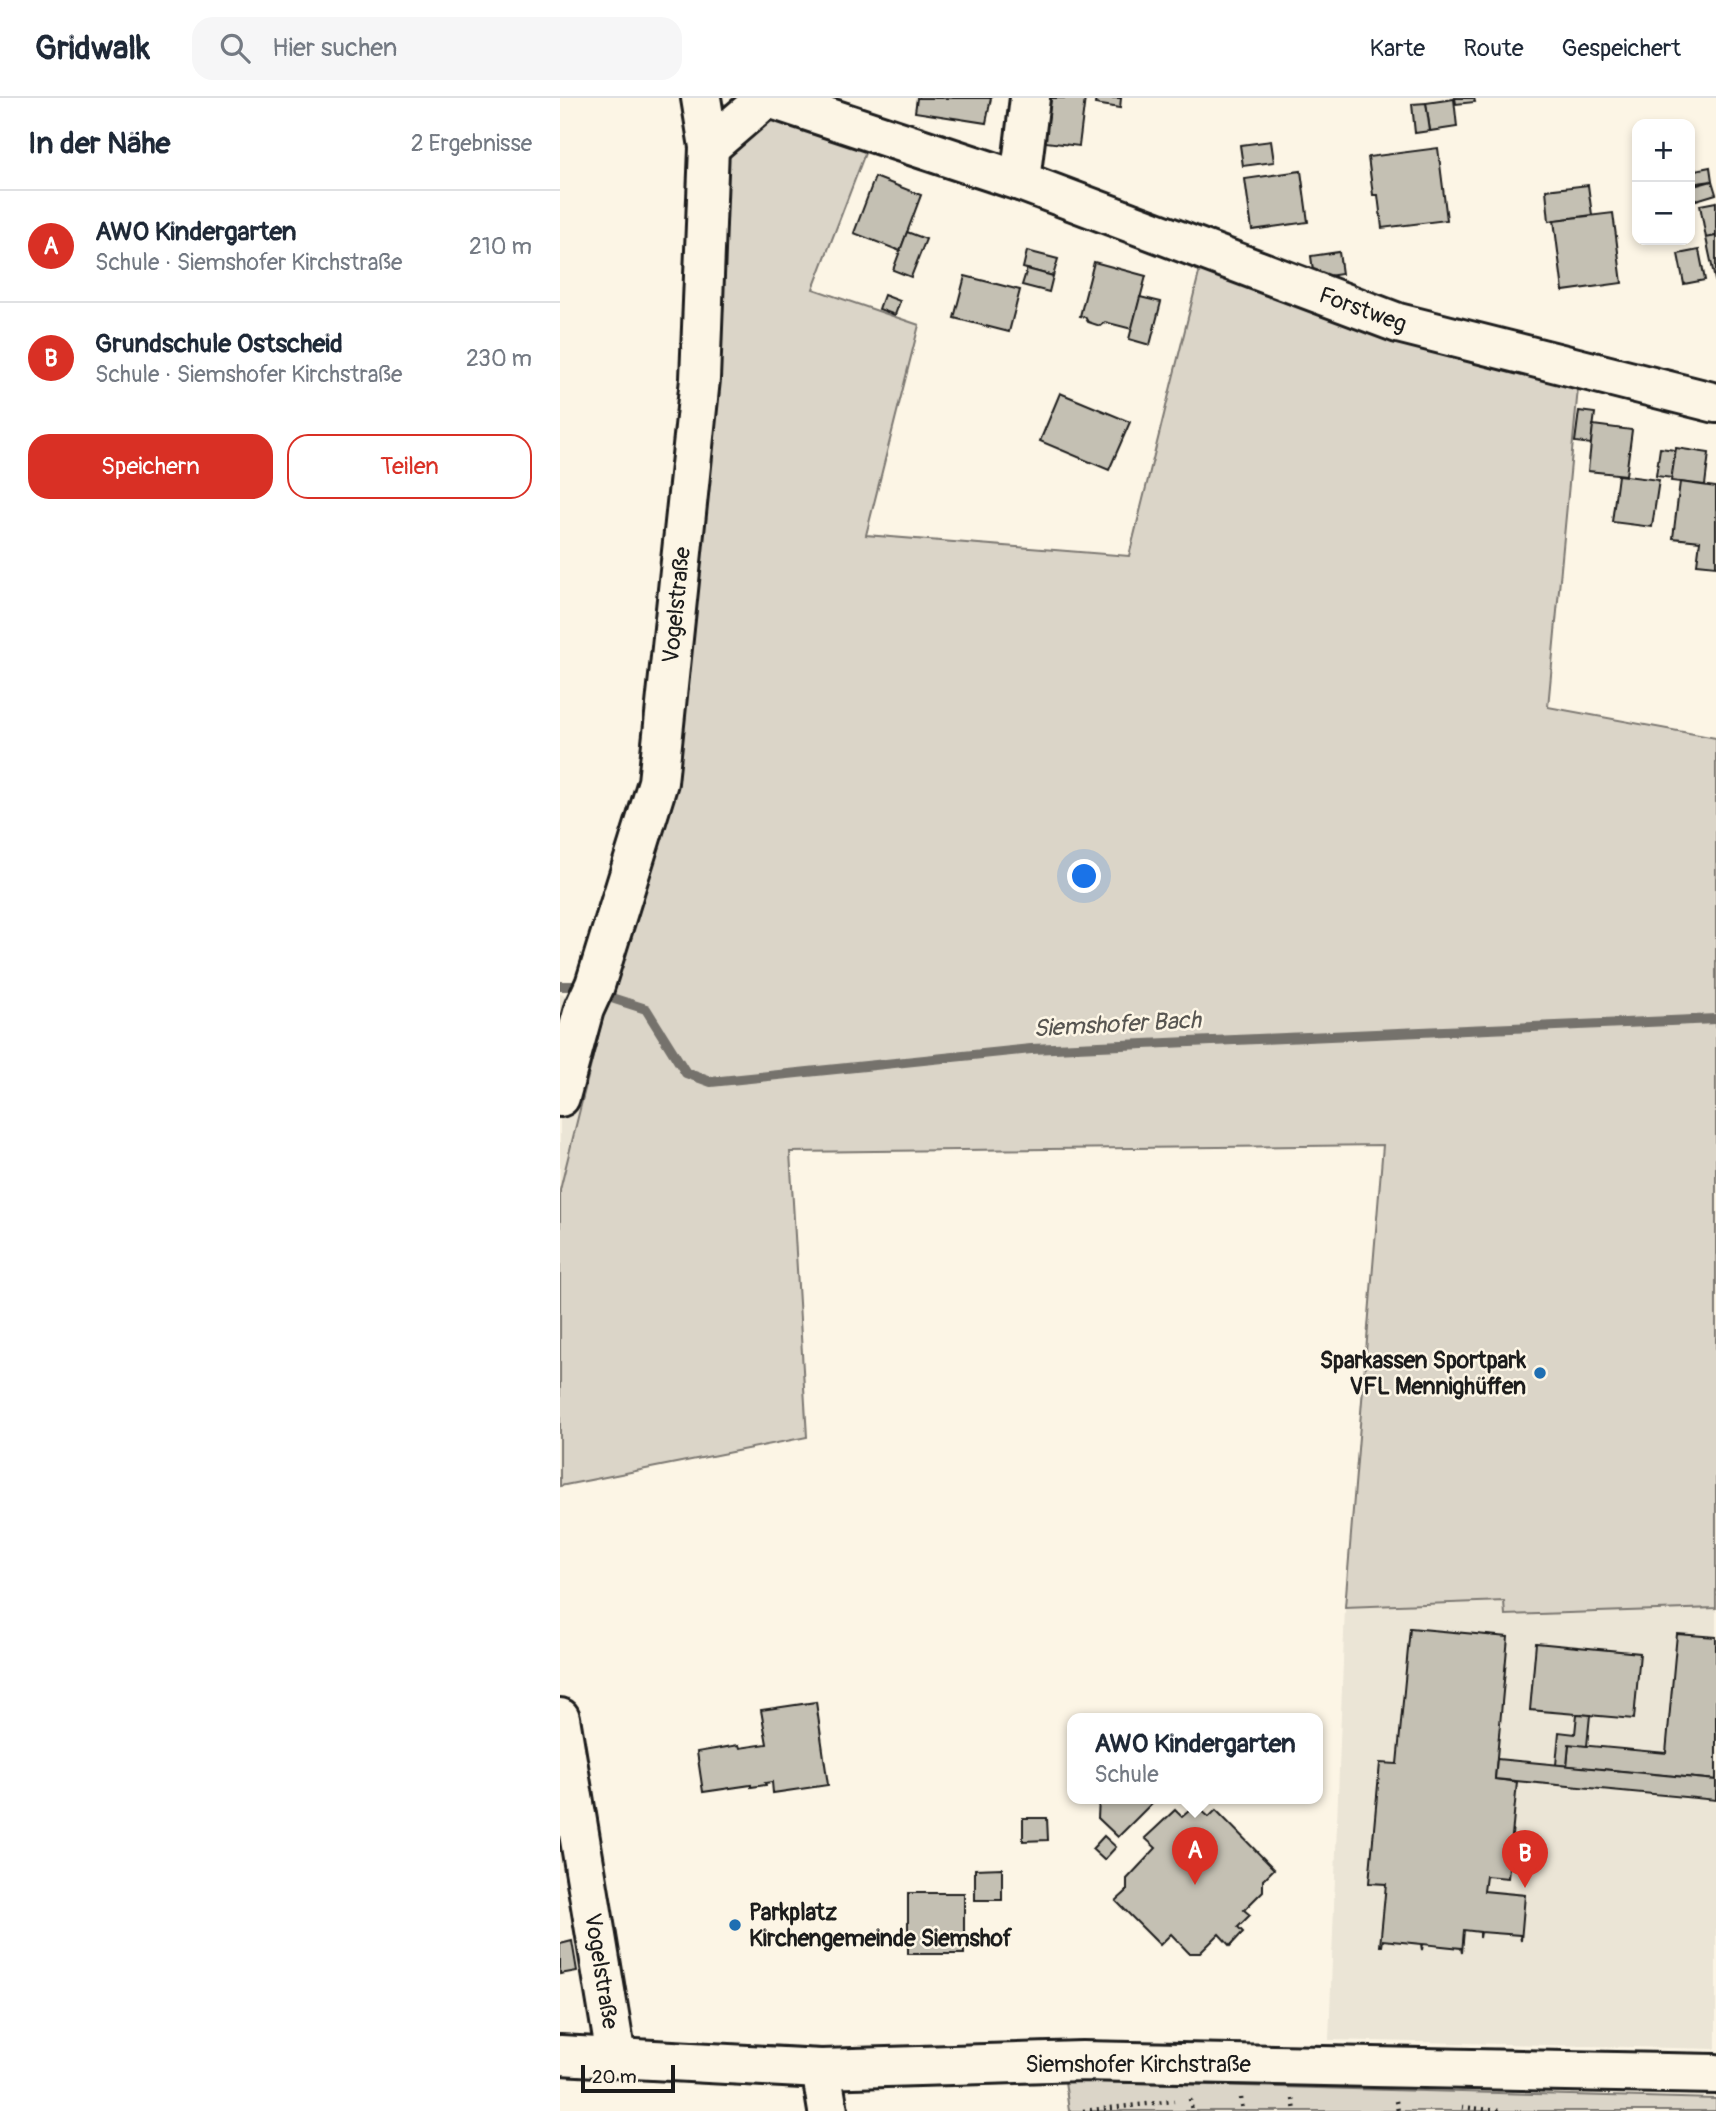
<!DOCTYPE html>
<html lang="de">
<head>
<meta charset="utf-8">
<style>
  body { margin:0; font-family:Pangolin,sans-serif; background:#f6f6f7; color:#1f2937 }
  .controls { position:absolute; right:21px; top:21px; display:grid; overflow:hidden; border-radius:14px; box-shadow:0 4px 10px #0003 }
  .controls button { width:63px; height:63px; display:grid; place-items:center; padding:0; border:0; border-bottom:2px solid #e0e1e3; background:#fff; color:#1f2937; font:35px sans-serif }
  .scale { position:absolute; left:21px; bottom:18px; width:94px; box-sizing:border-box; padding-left:7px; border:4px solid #1c1c1c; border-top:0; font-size:19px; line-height:24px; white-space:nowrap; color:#1c1c1c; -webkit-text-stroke:5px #fcf5e5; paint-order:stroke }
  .you { position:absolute; left:525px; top:779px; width:24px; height:24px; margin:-18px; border:5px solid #fff; border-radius:50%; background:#1a73e8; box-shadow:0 0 0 10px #1a73e833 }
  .badge { display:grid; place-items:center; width:46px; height:46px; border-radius:50%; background:#d93025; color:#fff; font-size:23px; font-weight:700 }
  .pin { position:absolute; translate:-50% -58px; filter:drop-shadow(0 2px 4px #0008) }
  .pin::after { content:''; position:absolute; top:37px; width:24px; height:21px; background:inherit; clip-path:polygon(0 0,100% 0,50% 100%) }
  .popup { position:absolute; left:507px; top:1615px; width:256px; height:91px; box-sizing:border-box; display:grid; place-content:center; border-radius:14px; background:#fff; filter:drop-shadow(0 2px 5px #0005); font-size:23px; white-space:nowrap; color:#747a83 }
  .popup b { font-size:26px; color:#1f2937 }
  .popup::after { content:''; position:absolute; left:50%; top:100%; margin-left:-14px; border:14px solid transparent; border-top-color:#fff }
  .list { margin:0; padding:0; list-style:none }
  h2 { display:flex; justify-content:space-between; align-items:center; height:91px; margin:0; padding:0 28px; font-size:30px }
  h2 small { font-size:23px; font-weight:400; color:#747a83 }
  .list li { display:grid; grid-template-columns:46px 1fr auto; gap:21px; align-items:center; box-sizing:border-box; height:112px; padding:0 28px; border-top:2px solid #e0e1e3 }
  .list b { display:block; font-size:26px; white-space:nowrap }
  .list p { margin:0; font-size:23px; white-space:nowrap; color:#747a83 }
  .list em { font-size:23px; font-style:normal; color:#747a83 }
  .actions { display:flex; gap:14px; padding:21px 28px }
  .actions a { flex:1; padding:16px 0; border:2px solid #d93025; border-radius:21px; text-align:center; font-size:24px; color:#d93025 }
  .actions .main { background:#d93025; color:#fff }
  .icon { flex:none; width:38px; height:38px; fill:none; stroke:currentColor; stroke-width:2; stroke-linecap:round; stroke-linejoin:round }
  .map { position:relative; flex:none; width:1156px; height:2013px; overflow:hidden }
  header { display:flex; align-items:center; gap:42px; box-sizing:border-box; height:98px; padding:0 35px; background:#fff; border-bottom:2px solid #e0e1e3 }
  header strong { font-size:33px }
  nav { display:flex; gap:38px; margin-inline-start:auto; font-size:24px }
  .search { width:490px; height:63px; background:#f6f6f7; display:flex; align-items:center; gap:18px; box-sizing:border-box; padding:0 24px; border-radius:21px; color:#747a83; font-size:26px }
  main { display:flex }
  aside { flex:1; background:#fff }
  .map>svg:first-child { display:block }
  .built { fill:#ebe5d6 }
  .green { fill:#dbd5c8; stroke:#7c7872; stroke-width:2 }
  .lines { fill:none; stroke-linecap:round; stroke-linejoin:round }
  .stream { stroke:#75726c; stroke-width:10 }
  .building { fill:#c4c0b3; stroke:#1c1c1c; stroke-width:2 }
  .minor-casing { stroke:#1c1c1c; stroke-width:44 }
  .path { stroke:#1c1c1c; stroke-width:4.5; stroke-dasharray:2 5; stroke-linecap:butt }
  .minor { stroke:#fcf5e5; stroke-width:38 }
  .poi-dot { fill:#1f6fb2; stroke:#fcf5e5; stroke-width:2.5 }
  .labels { text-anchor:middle; stroke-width:5; stroke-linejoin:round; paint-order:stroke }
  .street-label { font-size:23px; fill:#1c1c1c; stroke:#fcf5e5 }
  .poi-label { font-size:23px; font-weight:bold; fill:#1c1c1c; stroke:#fcf5e5; text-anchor:end }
  .water-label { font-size:24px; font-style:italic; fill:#575551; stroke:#fcf5e5 }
</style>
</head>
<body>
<header>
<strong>Gridwalk</strong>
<div class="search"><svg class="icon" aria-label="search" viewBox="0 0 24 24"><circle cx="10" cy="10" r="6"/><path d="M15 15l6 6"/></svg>Hier suchen</div>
<nav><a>Karte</a><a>Route</a><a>Gespeichert</a></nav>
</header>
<main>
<aside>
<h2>In der Nähe<small>2 Ergebnisse</small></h2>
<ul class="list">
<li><span class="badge">A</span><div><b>AWO Kindergarten</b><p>Schule · Siemshofer Kirchstraße</p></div><em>210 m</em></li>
<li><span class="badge">B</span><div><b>Grundschule Ostscheid</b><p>Schule · Siemshofer Kirchstraße</p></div><em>230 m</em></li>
</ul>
<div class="actions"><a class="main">Speichern</a><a>Teilen</a></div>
</aside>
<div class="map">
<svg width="1156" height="2013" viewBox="0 0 1156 2013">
  <rect width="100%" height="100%" fill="#fcf5e5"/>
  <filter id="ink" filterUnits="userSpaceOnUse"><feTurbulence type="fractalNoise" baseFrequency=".0143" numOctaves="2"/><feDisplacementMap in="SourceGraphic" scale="14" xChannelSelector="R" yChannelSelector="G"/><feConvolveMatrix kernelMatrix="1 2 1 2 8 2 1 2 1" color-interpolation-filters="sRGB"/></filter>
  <g filter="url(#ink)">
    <g class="built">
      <path d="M0,896l34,8 11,5 -45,183z"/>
      <path d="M944,1503l2,14 210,-7v441l-387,-9 16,-433z"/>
    </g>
    <g class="green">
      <path d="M144,0l163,50 -54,141 106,36 -53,210 263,21 71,-287 194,67 184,52 -30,319 168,31v870l-211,7 -1,-14 -159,6 38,-462 -593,7 17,285 -247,49v-296l45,-182 42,-226 45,-399z"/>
      <path d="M505,1983l651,18v12h-647z"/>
    </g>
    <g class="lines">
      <g class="stream">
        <path d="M0,888h13l11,3"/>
        <path d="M39,896l47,15 40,64 25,9 320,-33 685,-30"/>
      </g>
    </g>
    <g class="building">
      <path d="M357,0h74l-5,25 -71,-11z"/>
      <path d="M491,0h34l-6,48 -34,-4z"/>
      <path d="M536,0h25l-1,10 -25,-4z"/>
      <path d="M895,0h19l1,4 -19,2z"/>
      <path d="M894,1l3,28 -27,4 -4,-28z"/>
      <path d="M866,5l4,28 -15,2 -3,-29z"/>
      <path d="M711,43l3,21 -31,4 -3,-21z"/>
      <path d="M878,50l9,72 -65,8 -4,-33h-5l-5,-38z"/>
      <path d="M1150,69l2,14 -22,3v-13z"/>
      <path d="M741,73l7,51 -56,8 -7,-51z"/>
      <path d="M315,79l46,18 -21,56 -46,-18z"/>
      <path d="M1152,83l4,13 -26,8v-15z"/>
      <path d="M1028,87l4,30 -43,6 -3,-31z"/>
      <path d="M1156,104v34l-10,2 -6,-33z"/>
      <path d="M1053,115l9,70 -59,8 -9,-71z"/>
      <path d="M347,134l19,7 -15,38 -18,-7z"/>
      <path d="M1156,138v43l-1,1 -9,-42z"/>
      <path d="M1139,152l6,30 -21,4 -6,-30z"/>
      <path d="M467,153l31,8 -5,17 -30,-8z"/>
      <path d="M779,154l3,22 -28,4 -3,-22z"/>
      <path d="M534,164l52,14 -14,53 -27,-7 -5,4 -12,-4 -3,-5 -5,-1z"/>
      <path d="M467,171l26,7 -4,16 -27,-7z"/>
      <path d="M405,178l55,14 -11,42 -55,-14z"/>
      <path d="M324,197l16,6 -5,14 -16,-6z"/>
      <path d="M580,199l21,5 -11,43 -21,-6z"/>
      <path d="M500,295l70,29 -21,48 -69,-29z"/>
      <path d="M1019,313l16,2 -4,31 -16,-2z"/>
      <path d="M1033,327l39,5 -6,45 -38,-4z"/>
      <path d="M1100,350l15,2 -3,28 -16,-2z"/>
      <path d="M1116,350l33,5 -4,32 -34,-4z"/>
      <path d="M1058,377l41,5 -7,47 -40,-5z"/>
      <path d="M1120,384l36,5v79l-19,-2 3,-23 -27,-3z"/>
      <path d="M850,1530l98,9 -13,142 22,3 -9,96 -22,-2 -2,15 41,4 -4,46 -1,-6 -39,-3 -1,6v-6l-16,-2 -2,23 -1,-5 -38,-4 -1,6 -1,-6 -38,-4 -1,6h-2l6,-62 -17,-1 11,-120 17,1z"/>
      <path d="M1117,1536l39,3v143l-149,-14 2,-22 97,9z"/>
      <path d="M976,1545l104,10 -6,66 -104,-9z"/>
      <path d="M256,1604l12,83 -55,8 -1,-11 -7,1 1,2 -15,2v-2l-48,7 -6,-40 42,-7 1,3 27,-4 -6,-34z"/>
      <path d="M1017,1616l13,1 -3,31 -18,-2 -2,22 -11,-1 3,-33 16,2z"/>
      <path d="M937,1661l219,21v20l-221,-21z"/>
      <path d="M539,1701h57l-38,38 -20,-19z"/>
      <path d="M615,1712l7,7 8,-7h11l8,7 7,-7 58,59 -11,11v11l-19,19 6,5 -12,12 5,5 -13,14 -11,-12 -19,19h-11l-18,-19 -11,11 -44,-44 11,-10v-12l29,-31 -11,-10z"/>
      <path d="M463,1720h24l1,22 -25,1z"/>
      <path d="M544,1738l12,11 -12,13 -12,-11z"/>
      <path d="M442,1770v32h-27v-31z"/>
      <rect x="348" y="1795" width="56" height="61"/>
      <path d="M12,1843l5,30 -17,3v-30z"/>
    </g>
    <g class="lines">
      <defs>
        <g id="minor">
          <path d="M209,0l251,83 378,142 318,80"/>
          <path d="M149,49l57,-49"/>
          <path d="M460,83l10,-83"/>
          <path d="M0,999l24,-88 11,-24 63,-203 42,-403 9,-232 -8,-49"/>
          <path d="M0,1620l56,339"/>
          <path d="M0,1957l261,14 261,-8 634,13"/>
          <path d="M261,1971l7,42"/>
        </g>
      </defs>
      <use href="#minor" class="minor-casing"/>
      <g class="path">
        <path d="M681,2000l2,13"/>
        <path d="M630,2001l2,12"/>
        <path d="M733,2001l2,12"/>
        <path d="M836,2003l2,10"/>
        <path d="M902,2009l38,4"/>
        <path d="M523,2013l91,-10"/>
      </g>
      <use href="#minor" class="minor"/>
    </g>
  </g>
  <g class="poi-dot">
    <circle cx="980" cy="1275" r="7"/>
    <circle cx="175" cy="1827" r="7"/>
  </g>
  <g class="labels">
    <g class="street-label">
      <text transform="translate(803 211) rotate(20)" y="8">Forstweg</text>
      <text transform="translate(116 507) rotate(-84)" y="8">Vogelstraße</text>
      <text transform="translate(42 1873) rotate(81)" y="8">Vogelstraße</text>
      <text x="578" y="1974">Siemshofer Kirchstraße</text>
    </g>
    <g class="poi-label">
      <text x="966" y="1270">Sparkassen Sportpark<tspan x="966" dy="26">VFL Mennighüffen</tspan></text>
      <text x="189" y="1822" text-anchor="start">Parkplatz<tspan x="189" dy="26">Kirchengemeinde Siemshof</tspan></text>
    </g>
    <g class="water-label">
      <text transform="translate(557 926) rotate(-3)" y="8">Siemshofer Bach</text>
    </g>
  </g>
</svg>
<div class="controls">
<button>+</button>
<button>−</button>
</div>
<div class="scale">20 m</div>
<div class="you"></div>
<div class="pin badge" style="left:635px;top:1787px">A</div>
<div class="popup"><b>AWO Kindergarten</b>Schule</div>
<div class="pin badge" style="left:965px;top:1790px">B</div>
</div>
</main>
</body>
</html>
